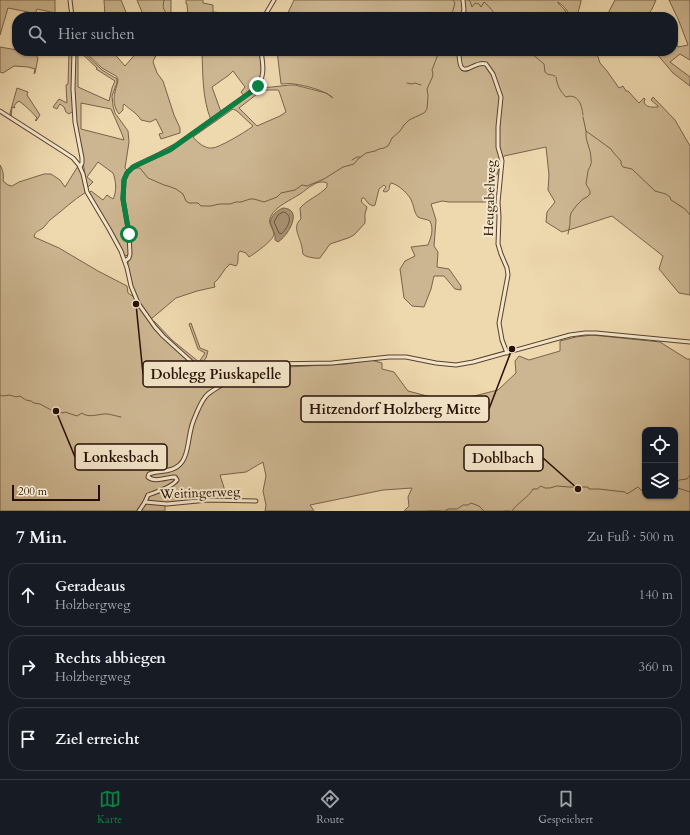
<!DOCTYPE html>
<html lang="de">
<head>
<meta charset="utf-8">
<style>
  body { margin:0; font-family:Cardo,serif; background:#242831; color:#f1f3f6 }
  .controls { position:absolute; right:12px; bottom:12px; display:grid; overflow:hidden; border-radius:8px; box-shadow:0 1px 3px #0004 }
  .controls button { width:36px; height:36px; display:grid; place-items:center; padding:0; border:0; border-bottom:1px solid #363941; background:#171b24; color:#f1f3f6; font:20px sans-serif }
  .scale { position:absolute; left:12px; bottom:10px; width:88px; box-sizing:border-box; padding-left:4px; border:2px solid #260f04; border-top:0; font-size:11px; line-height:14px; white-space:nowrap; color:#260f04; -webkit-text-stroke:3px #f4e6ca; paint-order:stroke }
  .stop { position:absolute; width:12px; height:12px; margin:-9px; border:3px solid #0b8043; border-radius:50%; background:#fff }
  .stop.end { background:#0b8043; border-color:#fff; box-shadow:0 1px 4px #0008 }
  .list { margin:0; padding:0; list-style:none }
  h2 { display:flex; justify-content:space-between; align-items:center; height:52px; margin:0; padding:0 16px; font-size:17px }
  h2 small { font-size:13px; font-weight:400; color:#9ea1a6 }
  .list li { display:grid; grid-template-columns:26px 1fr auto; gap:12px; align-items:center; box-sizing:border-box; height:64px; margin:0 8px 8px; padding:0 8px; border:1px solid #363941; border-radius:16px }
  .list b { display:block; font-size:15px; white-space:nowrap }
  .list p { margin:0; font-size:13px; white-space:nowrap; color:#9ea1a6 }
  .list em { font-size:13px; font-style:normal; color:#9ea1a6 }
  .icon { flex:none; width:22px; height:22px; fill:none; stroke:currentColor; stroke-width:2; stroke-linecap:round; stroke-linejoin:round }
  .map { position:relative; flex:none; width:690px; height:511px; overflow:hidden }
  .search { position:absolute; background:#171b24; box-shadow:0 1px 3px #0004; left:12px; right:12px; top:12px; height:44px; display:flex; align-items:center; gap:10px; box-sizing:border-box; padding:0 14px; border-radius:16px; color:#9ea1a6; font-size:15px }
  .sheet { height:268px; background:#171b24 }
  nav { display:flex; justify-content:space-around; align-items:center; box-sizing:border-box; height:56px; border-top:1px solid #363941; background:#171b24; font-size:11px; color:#9ea1a6 }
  nav a { display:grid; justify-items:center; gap:2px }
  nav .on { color:#0b8043 }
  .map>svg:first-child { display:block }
  .green { fill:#ccb691; stroke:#79624a; fill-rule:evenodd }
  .water { fill:#aa9474; stroke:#755f47 }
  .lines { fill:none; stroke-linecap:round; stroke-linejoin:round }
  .shore { stroke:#68523c; stroke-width:1 }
  .stream { stroke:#755f47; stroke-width:1 }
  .street-casing { stroke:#58412e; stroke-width:5 }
  .street { stroke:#f4e6ca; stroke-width:3 }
  .route { stroke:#0b8043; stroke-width:5 }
  .labels { text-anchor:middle; stroke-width:4; stroke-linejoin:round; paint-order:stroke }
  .street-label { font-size:13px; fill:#260f04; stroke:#f4e6ca }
  .leader { fill:none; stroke:#260f04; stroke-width:1.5 }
  .callout-dot { fill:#260f04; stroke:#f4e6ca; stroke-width:1.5 }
  .callout { fill:#f4e6ca; stroke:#260f04; stroke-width:1.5 }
  .callout-label { font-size:14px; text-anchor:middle; font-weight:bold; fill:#260f04 }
</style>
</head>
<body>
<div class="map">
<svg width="690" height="511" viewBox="0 0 690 511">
  <rect width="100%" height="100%" fill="#eed8ae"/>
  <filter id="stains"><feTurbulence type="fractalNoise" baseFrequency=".005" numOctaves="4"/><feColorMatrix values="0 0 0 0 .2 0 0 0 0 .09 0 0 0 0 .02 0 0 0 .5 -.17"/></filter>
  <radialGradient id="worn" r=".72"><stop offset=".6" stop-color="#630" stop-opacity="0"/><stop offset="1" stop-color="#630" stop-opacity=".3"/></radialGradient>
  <g class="green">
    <path d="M0,0h55v13l-18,-4 -3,8h-6v-5l-20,-4 -8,27z"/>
    <path d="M104,0h17l7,17h-24l1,-1z"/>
    <path d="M137,0h34v17h-27z"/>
    <path d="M186,0h17v3l10,2v7l22,2v3h-47l-1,-13h-1z"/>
    <path d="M294,0h287v1l-4,16h-8c-1,-7 -5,-11 -11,-15v1l7,7 2,7h-281z"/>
    <path d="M615,0h41l-4,9 -6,8h-40z"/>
    <path d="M669,0h21v60l-10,-6 -10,8 20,15v9l-17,-13 -17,-20 1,-2h16v-17l5,13 10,-2 -9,-24z"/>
    <path d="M0,47l17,3v1c9,0 16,-1 21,7l-3,15 -1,1 1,-5 -7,-2 -14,-1 -11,7 -3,-1z"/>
    <path d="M69,51h4l1,63 -2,-2 -3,2 -3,-2 -2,-5 -4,-3 -1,1 -2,4 -4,-2 6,-8 8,4 -1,-18 2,-1z"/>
    <path d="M75,51h3v36l31,14 3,-13 3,-7 -19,-12 1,-1 -18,-17h3l20,19 15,9v4l-5,13 1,10 2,7 13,18 1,11 -4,26 2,2c-10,20 -3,41 0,62 1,8 1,15 2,23l-5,1 -7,-16 -28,-47 2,-2 12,9 4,-5 6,4c4,-7 3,-19 0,-26l-15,-11 -11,15 6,5 -6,6 -5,-33 -5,-22 -3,-44zM81,103l30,6 11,25 2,6 -43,-11z"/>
    <path d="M84,51h28l13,15 13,-15h23l-6,6 -2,5 4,11 6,8 11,34 6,13v5l-19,6 -2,-5 4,-1 -7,-14 -6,3 -9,-2c-5,-8 -11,-10 -17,-16l-1,2v4l-4,4c-5,-6 -6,-15 -4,-22 1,-5 3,-9 3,-13l-2,-3 -14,-8z"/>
    <path d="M202,51h45l6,3h7l2,18 -5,13 -13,11 -3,-4 4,-5 -12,-16 -4,4 -17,12 9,25 -10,8c-9,-22 -8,-46 -9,-69z"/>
    <path d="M277,51h319l4,12 7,8 12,17 4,-2 3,5h2l11,12 5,-5 1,1 -1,3c2,6 8,5 14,5v-1l-7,-6 2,-3 22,23 15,26v149l-11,-2 -20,-24 4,-13 -51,-40 -37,12 -13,4 -16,-10 1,-10 8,-10 -7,-12 1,-15 -3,-28 -42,9 -9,24 -1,22h-45l-7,-1 -11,3 5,16 -2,26 4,6 -1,15 12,2 12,17v4l-6,-1 -11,-13h-10l-3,13 -7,18 -12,-1 -8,-8 -4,-29 5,-8 10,-5 -4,-9 17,-2c3,-8 6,-15 2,-24 -3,-2 -9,-2 -12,-4 -4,-4 -4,-11 -6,-15 -2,-7 -14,-18 -21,-19 -3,4 0,8 -6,9l-2,-1 3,-4 -2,-2 -5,4 -4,16 -2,1 -4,-2 -5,-6h-2c-2,5 2,6 5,9l-2,7v9l-11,12 -6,3 -18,6 -10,14c-3,1 -15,-1 -17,-4 -1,-2 0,-4 -1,-6 -1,-10 -11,-21 -1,-29l-1,-11c8,-9 19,-12 27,-21v-4c-4,-2 -10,-1 -14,2 -5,2 -8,6 -13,9 -9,6 -24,12 -29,22 -4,8 2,11 3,18 0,6 -20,20 -25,23l-3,-4 -6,-2c-4,4 0,10 -4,15l-6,-2c-7,5 -9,14 -16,19l1,4 -18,4 -21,7 -25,21 -14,-19 -3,-8 -6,-25v-4l2,-6 -6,-58v-13l2,-11 7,-7 27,-13 98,-67 14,-1 18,-2h5l31,8 7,5c-6,-7 -29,-13 -39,-14 -4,-1 -8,0 -13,0zM266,90h12l1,1 7,21 -6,4 -23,10 -18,-18 22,-17zM233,109l4,2 16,15 -1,1c-7,5 -33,21 -40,21 -7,1 -15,-6 -19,-11z"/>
    <path d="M17,88l11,4 -1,3 13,20 -4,6 -1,-1h1l1,-2c-5,-6 -11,-12 -18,-17l-1,1h-1l-3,4 1,2 -3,-1 -1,10 -1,-4z"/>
    <path d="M0,165c3,5 4,10 3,16l5,4 4,1 7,-4 25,-8h7l9,6 5,7 13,-21 4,8 4,18c-13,8 -24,19 -36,28 -2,2 -5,6 -7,8 -4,3 -8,3 -9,9l25,11 39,23 29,15 1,7 6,4 2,4 31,40 8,8 29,25 19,7v1l-13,11 14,-7 6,-6 37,-12 79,-4 25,-4 11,3v6l12,3 14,19 42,11 48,-12 18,-17 -1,-12 4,-5 10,4 31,-9v-10l16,-4 16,-2 68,7 27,17h3v152h-286l5,-5 -1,-9 4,-9 -29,2 -73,15 4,6h-49l1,-6 -3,-14 3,-15 -3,-14 -17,10 -26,3 6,19 -61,12v5h-165zM645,430h30v66h-30z"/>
    <path d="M154,321l18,19 27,22 6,-9 -7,-4 -9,-25 2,-1 9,25 8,3 -2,7 -5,6 -1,3c23,17 34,8 58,-2l-2,2 -28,10 -9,1 -9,-3 -38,-31 -19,-22z"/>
  </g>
  <path class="water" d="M283,208c21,1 5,28 -5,34l-3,-2v-5l-5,-13c2,-7 6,-11 13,-14z"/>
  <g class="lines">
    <path class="shore" d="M284,212c11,4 3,17 -3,22l-2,-1 -5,-11 4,-7z"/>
    <g class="stream">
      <path d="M164,0c-2,10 0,9 5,17"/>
      <path d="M468,0l2,1 2,6 3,-4 4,1 2,3 3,-5c6,4 9,11 14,15"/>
      <path d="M448,17l4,-3 3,-11 -2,-3"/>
      <path d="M526,51l5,2 13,11 1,8c4,4 6,2 10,4"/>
      <path d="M155,57l3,-6"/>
      <path d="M556,77c1,8 4,14 10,20 12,-4 16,8 17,18"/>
      <path d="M407,83l5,1 3,-1 6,2"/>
      <path d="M583,117l3,14 25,18 2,3 8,9v3l2,3 9,2 23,22 11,3 4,3 1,3 14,9 5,6"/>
      <path d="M352,160l5,-3h3"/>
      <path d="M134,168h6l8,10 16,7 4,1 8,3 7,5 3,7 3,2h9l3,3h10l8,-2h11l6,-2h5l9,-3h4l10,3 13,-5 4,-4 14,-3 7,-5 5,1 17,-7 19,-12 11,-3 4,-5 8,-6 9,-2 4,-2 5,-1 4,-2 4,-8 8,-7 4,-6 5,-5 15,-7 3,-4 1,-13 -1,-7 5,-11 1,-4 -1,-4 5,-13 1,-6"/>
      <path d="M568,234l2,-10v-6l1,-5 5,-7 7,-7 4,-2 3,-3v-3l-4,-7c1,-4 1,-9 2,-13 2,-5 4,-7 3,-12 0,-11 -6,-17 -5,-28"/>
      <path d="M0,395l3,1 7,-1 6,2 4,-1 6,4 5,1 3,2 6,1 13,7h3l7,2 2,-1 12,4 5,-3c7,6 18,0 26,1 4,1 9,2 13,3"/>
      <path d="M675,485l4,-5 8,-1 3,-4"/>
      <path d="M675,487l15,5"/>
      <path d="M428,511h12"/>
      <path d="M445,511l3,-2h9l6,-4h5l3,-2 8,3 5,5"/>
      <path d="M504,511h5"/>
      <path d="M512,511c6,-9 16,-13 21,-22h4l4,-3 4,2h5l7,-2 12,1h7l2,2 5,-2h5l1,2h10l26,3 2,2 11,-7 3,3h2v-2h1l1,2"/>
    </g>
    <defs>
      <g id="street">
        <path d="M70,0l2,17"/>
        <path d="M264,17l10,-17"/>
        <path d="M462,17l2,-7 -1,-10"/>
        <path d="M74,51l-1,38 2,33 7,36v5l-2,4"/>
        <path d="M459,51c0,35 14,8 27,13l7,10 8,23 -3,30v20l4,14 -4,41 1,15 -1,27 3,10 6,14 1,7 -9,48 3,17 5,13"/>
        <path d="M0,111l64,41 9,6 6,7 4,9 4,18 22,37 12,22 6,17 4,18 7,17 17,24 8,9 32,29 10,8 6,4 7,2h9l26,-11 17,-4 62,-1 57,-6h17l30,6 20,2 17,-3 97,-27 15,-2h11l94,9"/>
        <path d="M125,261l4,-3 1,-4 -1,-20 -6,-35 1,-19 3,-7 6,-6 27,-13 15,-8 80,-57c11,-12 8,-24 6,-38"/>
        <path d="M145,502l22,2 41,-4 48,1"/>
        <path d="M139,511l6,-9 3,-7c9,-3 24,-8 29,-15l-2,-3c-8,0 -20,6 -27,0l1,-3c9,-4 21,-1 29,-8 10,-7 10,-26 13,-37 1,-6 4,-12 6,-17 3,-7 6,-14 11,-18 7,-6 15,-8 19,-15"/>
      </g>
    </defs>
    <use href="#street" class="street-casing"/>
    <use href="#street" class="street"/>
  </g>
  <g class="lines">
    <path class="route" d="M129,234l-6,-35 1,-19 3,-7 5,-5 5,-3 33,-15 81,-58 7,-6"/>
  </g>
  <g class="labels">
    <g class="street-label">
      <text transform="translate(489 198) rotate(-88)" y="5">Heugabelweg</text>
      <text transform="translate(200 492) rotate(-2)" y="5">Weitingerweg</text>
    </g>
  </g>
  <path class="leader" d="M136 304L143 374M512 349L489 409M56 411L75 457M578 489L543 458"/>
  <g class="callout-dot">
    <circle cx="136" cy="304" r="4"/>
    <circle cx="512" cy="349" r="4"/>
    <circle cx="56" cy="411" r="4"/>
    <circle cx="578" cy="489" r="4"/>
  </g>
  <g class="callout">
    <rect x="143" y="361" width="147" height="26" rx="4"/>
    <rect x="301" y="396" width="188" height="26" rx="4"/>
    <rect x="75" y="444" width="92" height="26" rx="4"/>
    <rect x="464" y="445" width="79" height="26" rx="4"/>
  </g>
  <g class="callout-label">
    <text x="216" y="379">Doblegg Piuskapelle</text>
    <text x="395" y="414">Hitzendorf Holzberg Mitte</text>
    <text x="121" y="462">Lonkesbach</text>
    <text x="503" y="463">Doblbach</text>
  </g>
  <rect width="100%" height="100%" filter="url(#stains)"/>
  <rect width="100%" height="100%" fill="url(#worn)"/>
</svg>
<div class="controls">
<button><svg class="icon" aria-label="locate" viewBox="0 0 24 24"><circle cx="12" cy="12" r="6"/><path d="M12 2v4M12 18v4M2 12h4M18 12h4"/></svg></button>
<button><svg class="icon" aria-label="layers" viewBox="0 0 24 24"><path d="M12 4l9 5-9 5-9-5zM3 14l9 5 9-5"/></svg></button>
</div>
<div class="scale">200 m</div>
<div class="stop" style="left:129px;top:234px"></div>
<div class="stop end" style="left:258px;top:86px"></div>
<div class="search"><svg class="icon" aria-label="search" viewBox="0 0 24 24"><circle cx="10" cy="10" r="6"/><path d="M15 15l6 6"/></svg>Hier suchen</div>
</div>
<section class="sheet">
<h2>7 Min.<small>Zu Fuß · 500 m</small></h2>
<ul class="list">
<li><svg class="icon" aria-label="ahead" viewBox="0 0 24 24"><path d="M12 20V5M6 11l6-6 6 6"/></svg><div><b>Geradeaus</b><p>Holzbergweg</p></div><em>140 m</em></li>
<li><svg class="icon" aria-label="right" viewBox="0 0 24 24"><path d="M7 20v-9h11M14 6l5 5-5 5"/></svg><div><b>Rechts abbiegen</b><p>Holzbergweg</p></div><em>360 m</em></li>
<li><svg class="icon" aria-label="arrive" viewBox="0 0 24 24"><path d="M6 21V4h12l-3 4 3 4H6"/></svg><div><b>Ziel erreicht</b></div></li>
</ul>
</section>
<nav>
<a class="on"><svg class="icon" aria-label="map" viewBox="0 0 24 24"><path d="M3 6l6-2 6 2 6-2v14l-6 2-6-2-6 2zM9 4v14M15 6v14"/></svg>Karte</a>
<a><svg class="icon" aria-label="directions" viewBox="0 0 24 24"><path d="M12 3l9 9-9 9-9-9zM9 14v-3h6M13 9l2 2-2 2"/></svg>Route</a>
<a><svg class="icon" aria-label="saved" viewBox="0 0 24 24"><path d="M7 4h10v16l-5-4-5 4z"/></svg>Gespeichert</a>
</nav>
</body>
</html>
